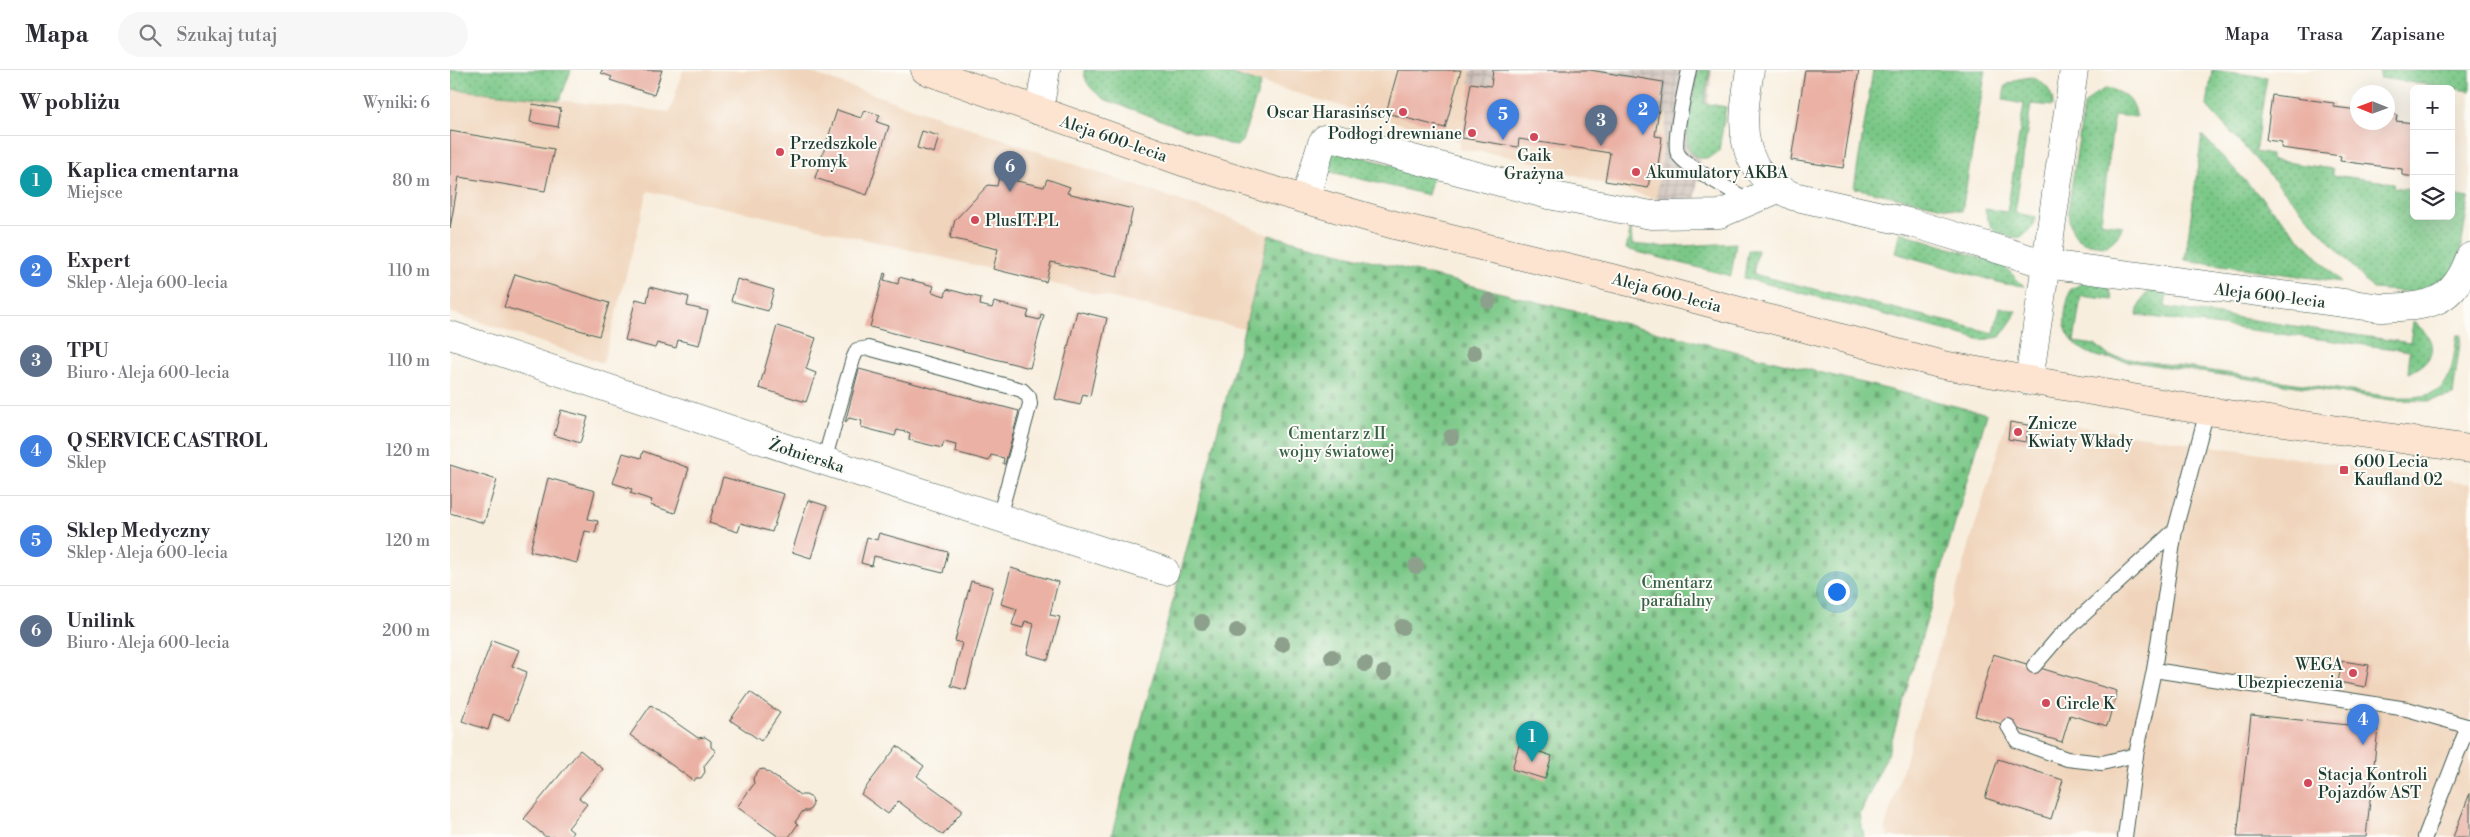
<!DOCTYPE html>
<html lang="pl">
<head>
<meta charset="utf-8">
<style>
  body { margin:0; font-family:"Libre Bodoni",serif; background:#f7f7f7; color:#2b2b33 }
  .controls { position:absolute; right:15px; top:15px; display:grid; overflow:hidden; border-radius:8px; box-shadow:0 5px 20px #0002 }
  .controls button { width:45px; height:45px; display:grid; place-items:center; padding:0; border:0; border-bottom:1px solid #e1e1e2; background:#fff; color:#2b2b33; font:25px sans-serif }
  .compass { position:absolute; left:1900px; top:15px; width:45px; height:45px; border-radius:50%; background:#fff; box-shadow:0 5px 20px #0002; rotate:271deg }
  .you { position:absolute; left:1386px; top:521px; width:18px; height:18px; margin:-12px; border:4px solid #fff; border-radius:50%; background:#1a73e8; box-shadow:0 0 0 8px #1a73e833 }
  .badge { display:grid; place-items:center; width:32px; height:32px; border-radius:50%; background:#d1495b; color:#fff; font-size:16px; font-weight:700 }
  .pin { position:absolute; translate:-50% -41px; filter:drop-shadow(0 1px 2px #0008) }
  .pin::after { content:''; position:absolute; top:26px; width:18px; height:15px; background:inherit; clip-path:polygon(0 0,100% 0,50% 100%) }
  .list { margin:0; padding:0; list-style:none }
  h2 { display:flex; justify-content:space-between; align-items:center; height:65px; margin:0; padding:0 20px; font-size:21px }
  h2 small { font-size:16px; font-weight:400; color:#7c7c81 }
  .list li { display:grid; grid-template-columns:32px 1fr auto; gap:15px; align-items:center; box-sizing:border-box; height:90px; padding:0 20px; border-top:1px solid #e1e1e2 }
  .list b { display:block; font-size:19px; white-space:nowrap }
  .list p { margin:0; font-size:16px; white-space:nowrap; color:#7c7c81 }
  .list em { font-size:16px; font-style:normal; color:#7c7c81 }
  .icon { flex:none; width:28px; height:28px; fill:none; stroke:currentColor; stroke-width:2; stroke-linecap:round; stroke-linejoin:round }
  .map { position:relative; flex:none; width:2020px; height:767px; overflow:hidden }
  header { display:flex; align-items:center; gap:30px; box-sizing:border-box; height:70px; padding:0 25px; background:#fff; border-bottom:1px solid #e1e1e2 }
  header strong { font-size:24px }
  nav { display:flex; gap:28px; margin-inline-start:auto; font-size:18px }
  .search { width:350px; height:45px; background:#f7f7f7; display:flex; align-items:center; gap:12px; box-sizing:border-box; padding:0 18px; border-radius:28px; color:#7c7c81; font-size:19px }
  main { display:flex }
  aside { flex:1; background:#fff }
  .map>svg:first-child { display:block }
  .built { fill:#f0d5bc }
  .industrial { fill:url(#industrial-grid) }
  .grass { fill:url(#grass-dots); stroke:#4c825d }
  .cemetery { fill:url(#cemetery-stones); stroke:#4c825d }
  .building { fill:#eab1a4 }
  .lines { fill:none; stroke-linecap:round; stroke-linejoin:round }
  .lane-casing { stroke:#40584e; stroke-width:16 }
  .street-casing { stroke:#40584e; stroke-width:29 }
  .secondary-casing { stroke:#40584e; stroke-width:29 }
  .lane { stroke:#fff; stroke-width:14 }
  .street { stroke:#fff; stroke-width:28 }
  .secondary { stroke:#fde4d1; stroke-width:28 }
  .tree { fill:#8da08c }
  .poi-dot { fill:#d1495b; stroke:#fdfcf7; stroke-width:2 }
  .labels { text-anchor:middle; stroke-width:4; stroke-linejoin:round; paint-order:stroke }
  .poi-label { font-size:16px; fill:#1f3d34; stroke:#fdfcf7; text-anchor:start }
  .street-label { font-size:16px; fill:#1f3d34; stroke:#fdfcf7 }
  .park-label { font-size:16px; fill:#366048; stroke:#fdfcf7 }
</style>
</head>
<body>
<header>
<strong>Mapa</strong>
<div class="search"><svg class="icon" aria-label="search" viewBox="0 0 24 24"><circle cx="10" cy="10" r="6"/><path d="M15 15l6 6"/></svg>Szukaj tutaj</div>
<nav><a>Mapa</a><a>Trasa</a><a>Zapisane</a></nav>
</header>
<main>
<aside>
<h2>W pobliżu<small>Wyniki: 6</small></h2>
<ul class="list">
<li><span class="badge" style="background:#0f9aa8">1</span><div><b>Kaplica cmentarna</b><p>Miejsce</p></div><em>80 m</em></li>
<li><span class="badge" style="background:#3f7fe0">2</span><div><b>Expert</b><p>Sklep · Aleja 600-lecia</p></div><em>110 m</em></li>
<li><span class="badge" style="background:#5c6f8a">3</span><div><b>TPU</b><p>Biuro · Aleja 600-lecia</p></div><em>110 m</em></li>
<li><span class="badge" style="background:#3f7fe0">4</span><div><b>Q SERVICE CASTROL</b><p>Sklep</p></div><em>120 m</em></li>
<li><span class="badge" style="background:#3f7fe0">5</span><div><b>Sklep Medyczny</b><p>Sklep · Aleja 600-lecia</p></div><em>120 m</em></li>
<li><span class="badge" style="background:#5c6f8a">6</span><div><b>Unilink</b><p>Biuro · Aleja 600-lecia</p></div><em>200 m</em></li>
</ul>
</aside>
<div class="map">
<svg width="2020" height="767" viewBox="0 0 2020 767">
  <defs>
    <pattern id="industrial-grid" width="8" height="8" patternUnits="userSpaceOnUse" patternTransform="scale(1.25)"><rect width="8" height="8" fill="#cec1b9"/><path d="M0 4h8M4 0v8" fill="none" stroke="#a79e97"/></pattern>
    <pattern id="grass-dots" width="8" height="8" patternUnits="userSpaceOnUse" patternTransform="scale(1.25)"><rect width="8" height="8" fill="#79c786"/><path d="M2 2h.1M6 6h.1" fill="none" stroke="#63a36e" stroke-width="1.8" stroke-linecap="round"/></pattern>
    <pattern id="cemetery-stones" width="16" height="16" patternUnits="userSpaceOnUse" patternTransform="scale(1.25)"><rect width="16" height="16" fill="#79c786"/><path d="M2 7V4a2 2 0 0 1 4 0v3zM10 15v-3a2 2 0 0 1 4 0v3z" fill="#63a36e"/></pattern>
  </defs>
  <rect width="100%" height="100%" fill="#fdfcf7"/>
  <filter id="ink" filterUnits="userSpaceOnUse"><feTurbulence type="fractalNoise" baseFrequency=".02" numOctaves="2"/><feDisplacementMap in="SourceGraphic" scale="10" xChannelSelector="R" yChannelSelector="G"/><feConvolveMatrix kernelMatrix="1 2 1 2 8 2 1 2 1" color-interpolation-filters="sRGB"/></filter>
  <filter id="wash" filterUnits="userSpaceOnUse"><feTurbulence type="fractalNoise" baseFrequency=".0096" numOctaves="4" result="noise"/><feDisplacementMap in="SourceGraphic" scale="20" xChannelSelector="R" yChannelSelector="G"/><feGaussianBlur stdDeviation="1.12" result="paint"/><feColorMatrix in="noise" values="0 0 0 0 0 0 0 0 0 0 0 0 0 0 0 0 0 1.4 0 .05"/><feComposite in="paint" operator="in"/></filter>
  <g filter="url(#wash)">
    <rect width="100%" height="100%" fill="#f8eede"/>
    <g class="built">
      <path d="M233,0h120l430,149 36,16 -25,94 -418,-99 -178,-39 -45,172 -153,-51v-223l220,23z"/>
      <path d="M768,0h253l-1,13 198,31 -12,85 -141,-42 -56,-8 1,-8z"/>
      <path d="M1558,346l462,68v353h-582l-3,-9z"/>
    </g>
    <path class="industrial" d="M1021,0h241l-18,139 -38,-10 11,-85 -198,-31z"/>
    <g class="grass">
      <path d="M0,0h121l-11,30 -110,-11z"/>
      <path d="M634,0h135l42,13 -19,58 -5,5 -6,-1 -125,-45c-11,-8 -22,-15 -22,-30z"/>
      <path d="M1248,0h12l-6,33 22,4 -7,44c-6,5 -10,8 -18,7 -5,-1 -10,-4 -12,-9 -6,-12 7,-63 9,-79z"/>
      <path d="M1423,0h113l-24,141 -108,-23z"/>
      <path d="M1762,0l55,7 -12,75 16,3v5l62,9v6l61,8 -1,4 21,3v26h37v-21l18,3 -11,69 -26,22 -21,3 -38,-3 -166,-183z"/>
      <path d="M1930,0h90v21l-90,-13z"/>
      <path d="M1581,7c14,6 22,13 22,29l-22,-2 -16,109 21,4 -3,10 -12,11c-23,-3 -30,-4 -36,-29l22,3 17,-108 -21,-4 2,-14 13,-7z"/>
      <path d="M1657,18c15,5 29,11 29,29l-22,-2 -13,107 22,4 -6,11 -10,9c-28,-1 -37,-8 -39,-36l16,-105 11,-11z"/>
      <path d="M1752,65l139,147 -156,-22z"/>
      <path d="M881,83h16l86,23 -5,19 -110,-26z"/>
      <path d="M1181,157l1,17 32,3 72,-4 -5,33 -105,-27z"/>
      <path d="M1450,162l103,33 21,21 -19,-2 -110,-31z"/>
      <path d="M1298,180h10l-5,24 241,59 6,-26 16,4 -2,6 -14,20 -18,3 -238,-62z"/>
      <path d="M1640,208l17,6 6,16 -32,-4 -7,46 22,3 13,11 283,41c56,2 58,-11 65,-62h4l-8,60 -25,6 -36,-1 -293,-43c-15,-4 -30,-15 -34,-31 -2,-10 3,-26 5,-36z"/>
      <path d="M1718,216l-3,21 245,36 3,-21c27,18 24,40 -5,51l2,-22 -273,-36c4,-22 10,-24 31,-29z"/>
    </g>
    <path class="cemetery" d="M819,165l718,179 -99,339 -28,61 4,23h-753z"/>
    <g id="blocks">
      <g class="building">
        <path d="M152,0h60l-8,25 -44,-15 2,-3 -11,-4z"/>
        <path d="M948,0h63l-16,58 -59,-15z"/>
        <path d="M1043,0h97l73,12 -8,54 7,1 -4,28 -6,-1 -4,24 -43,-7 5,-28 -91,-14 -1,8 -56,-9 9,-55 20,3z"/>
        <path d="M1355,0h54l-16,98 -52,-8z"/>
        <path d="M1822,25l62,8v4l24,3v12h30v-8l9,1 -1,6 18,2v54l-12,-2v-6l-62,-8 1,-5 -60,-8 1,-6 -16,-2z"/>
        <path d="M83,34l28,5 -3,18 -28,-5z"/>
        <path d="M387,40l24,8 3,-8 16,5 -3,7 12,4 -22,69 -52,-17z"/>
        <path d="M0,61l104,18 -9,42 -86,-14 -9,51z"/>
        <path d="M472,61l17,5 -5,17 -17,-5z"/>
        <path d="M549,107l45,10 3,-8 23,8 -3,6 66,16 -16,68 -66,-15 -5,20 -53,-13 5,-20 -48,-11 5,-18 33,-35 9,1z"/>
        <path d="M434,203l2,1 -2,6 14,4 1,-7 35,9 -2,6 13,4 2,-7 34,9 -1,7 12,3 2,-6 35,9 -2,6 13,3 1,-6 3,1 -14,53 -160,-41z"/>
        <path d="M65,204l94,29 -10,33 -95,-29z"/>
        <path d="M287,209l37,11 -6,21 -37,-10z"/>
        <path d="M200,217l39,10 -2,9 21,5 -9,34 -21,-5 -2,8 -19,-5 -2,5 -30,-8 11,-41 11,3z"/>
        <path d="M627,241l30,7 -17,78 -7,-2 -3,11 -25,-6z"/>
        <path d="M327,256l39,12 -10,31 10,4 -10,29 -47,-14z"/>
        <path d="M409,299l160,42 -14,53h-2l1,-6 -13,-3 -2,6 -34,-9 1,-7 -12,-3 -2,6 -33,-8 1,-7 -13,-3 -2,6 -34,-9 1,-6 -13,-3 -4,5z"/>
        <path d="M111,340l27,7 -8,26 -26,-8z"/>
        <path d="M1560,352l18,3 -2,17 -18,-3z"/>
        <path d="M193,381l46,17 -14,45 -25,-8 2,-5 -22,-7 2,-4 -19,-6 10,-30 18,5z"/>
        <path d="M0,395l47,15 -13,43 -34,-10z"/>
        <path d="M273,407l61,17 -12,38 -31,-9 -3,9 -29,-9z"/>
        <path d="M98,408l47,13 -7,28 10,2 -3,12 -10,-2 -8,32 -47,-12z"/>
        <path d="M358,430l19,6 -16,52 -19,-6z"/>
        <path d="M429,463l69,19 -5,21 -69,-17 -2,10 -11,-3 6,-26 10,3z"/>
        <path d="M561,498l47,14 -8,33 10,2 -12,43 -21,-6 7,-30 -9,-3 -2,7 -11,-3 5,-16 -16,-5z"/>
        <path d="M521,511l22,6 -27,103 -15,-4 11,-43 -7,-2z"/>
        <path d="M42,570l27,10 -7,16 15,6 -18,48 -16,-6 -5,16 -26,-9z"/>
        <path d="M1543,584l124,37 -10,35 -37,-11 -8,27 -87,-26z"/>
        <path d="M1892,591l27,4 -4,22 -27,-5z"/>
        <path d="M300,622l30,21 -19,28 -31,-21z"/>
        <path d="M201,635l47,33 7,-1 6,4v6l5,4 -12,15 1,6 -4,6h-5l-2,3 -64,-46z"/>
        <path d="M1801,645l127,13 -12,109h-129z"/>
        <path d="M1069,675l33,11 -7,23 -33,-10z"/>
        <path d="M447,676l27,20 -7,10 46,34 -20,25 -45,-34 -10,13 -27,-20z"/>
        <path d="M130,680l23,19 -24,29 8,6 -19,24 5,4 -4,5h-23l-22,-18z"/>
        <path d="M1548,689l65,21 -12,39 -66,-21z"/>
        <path d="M314,699l36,26h6l6,3 1,7 -4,6h-6l-8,11 3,2 -9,13h-10l-42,-30 17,-23 -1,-6 6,-8z"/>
        <path d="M2020,723v44h-17z"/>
      </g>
    </g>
  </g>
  <g filter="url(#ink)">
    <use href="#blocks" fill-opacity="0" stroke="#40584e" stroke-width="1"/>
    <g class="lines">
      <defs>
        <g id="lane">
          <path d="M1239,0c-3,15 -17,74 -11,84 7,13 56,37 71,47"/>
          <path d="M374,391l29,-102 4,-9 11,-2 154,42 7,7 1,7 -31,113"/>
          <path d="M1584,596l24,-28 117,-108 32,-119"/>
          <path d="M1704,600l253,39 63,18"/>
          <path d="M1558,656l9,15 50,18 35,4 34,-8 18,-85 21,-140"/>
          <path d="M1675,767l11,-82"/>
          <path d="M1975,767l43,-111"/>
        </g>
        <g id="street">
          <path d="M1300,0c-9,54 -15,100 43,126l119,27 134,41 335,44c46,-2 71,-1 89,-51"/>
          <path d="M589,41l7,-41"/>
          <path d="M855,129l17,-56 3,-4 9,-1 215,57 102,20 69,-1 58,-25"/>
          <path d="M0,265l374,126 341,110"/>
          <path d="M1579,311l45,-311"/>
        </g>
        <path id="secondary" d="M475,0l261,93 76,24 136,39 255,62 290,77 264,46 263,38"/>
      </defs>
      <use href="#lane" class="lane-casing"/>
      <use href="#street" class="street-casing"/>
      <use href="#secondary" class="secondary-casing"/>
      <use href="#lane" class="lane"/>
      <use href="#street" class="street"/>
      <use href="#secondary" class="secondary"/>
    </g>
    <g class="tree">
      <circle cx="1039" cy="231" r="8"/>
      <circle cx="1024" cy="283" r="8"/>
      <circle cx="1001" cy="367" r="8"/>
      <circle cx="966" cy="496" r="8"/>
      <circle cx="752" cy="552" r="8"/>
      <circle cx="952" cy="557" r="8"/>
      <circle cx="787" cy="561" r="8"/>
      <circle cx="832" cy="574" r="8"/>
      <circle cx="882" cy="587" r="8"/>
      <circle cx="915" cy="594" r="8"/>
      <circle cx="934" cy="603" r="8"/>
    </g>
  </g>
  <g class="poi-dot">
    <circle cx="953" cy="42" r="5"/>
    <circle cx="1022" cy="63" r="5"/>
    <circle cx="1084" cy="67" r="5"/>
    <circle cx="330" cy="82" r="5"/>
    <circle cx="1186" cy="102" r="5"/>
    <circle cx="525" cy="150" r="5"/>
    <circle cx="1568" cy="362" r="5"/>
    <rect x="1889" y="395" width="10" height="10" rx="2.5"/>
    <circle cx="1903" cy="603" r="5"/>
    <circle cx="1596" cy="633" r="5"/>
    <circle cx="1858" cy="713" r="5"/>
  </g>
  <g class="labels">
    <g class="poi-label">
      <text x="943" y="48" text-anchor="end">Oscar Harasińscy</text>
      <text x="1012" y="69" text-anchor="end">Podłogi drewniane</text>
      <text x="340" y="79">Przedszkole<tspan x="340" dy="18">Promyk</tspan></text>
      <text x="1084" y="91" text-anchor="middle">Gaik<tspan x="1084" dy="18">Grażyna</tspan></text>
      <text x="1196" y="108">Akumulatory AKBA</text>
      <text x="535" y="156">PlusIT.PL</text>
      <text x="1578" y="359">Znicze<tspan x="1578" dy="18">Kwiaty Wkłady</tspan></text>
      <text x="1904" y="397">600 Lecia<tspan x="1904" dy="18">Kaufland 02</tspan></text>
      <text x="1893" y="600" text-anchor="end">WEGA<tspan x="1893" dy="18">Ubezpieczenia</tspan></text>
      <text x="1606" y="639">Circle K</text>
      <text x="1868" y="710">Stacja Kontroli<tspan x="1868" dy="18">Pojazdów AST</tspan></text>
    </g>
    <g class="street-label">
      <text transform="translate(664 68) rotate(19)" y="6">Aleja 600-lecia</text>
      <text transform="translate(1217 222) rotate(15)" y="6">Aleja 600-lecia</text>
      <text transform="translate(1820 225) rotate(7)" y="6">Aleja 600-lecia</text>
      <text transform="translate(357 385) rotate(18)" y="6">Żołnierska</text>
    </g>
    <g class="park-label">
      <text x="887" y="369">Cmentarz z II<tspan x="887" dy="18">wojny światowej</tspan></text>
      <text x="1227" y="518">Cmentarz<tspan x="1227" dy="18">parafialny</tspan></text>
    </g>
  </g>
</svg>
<div class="controls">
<button>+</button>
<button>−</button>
<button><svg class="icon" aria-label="layers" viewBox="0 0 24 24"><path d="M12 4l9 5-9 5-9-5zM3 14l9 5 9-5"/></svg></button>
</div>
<svg class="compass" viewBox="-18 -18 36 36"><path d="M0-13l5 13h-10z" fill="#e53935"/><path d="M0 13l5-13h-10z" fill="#7c7c81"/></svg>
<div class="you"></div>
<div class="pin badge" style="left:1082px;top:692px;background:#0f9aa8">1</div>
<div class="pin badge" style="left:1193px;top:65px;background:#3f7fe0">2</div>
<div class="pin badge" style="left:1151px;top:76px;background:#5c6f8a">3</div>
<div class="pin badge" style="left:1913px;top:675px;background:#3f7fe0">4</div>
<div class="pin badge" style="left:1053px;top:70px;background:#3f7fe0">5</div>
<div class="pin badge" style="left:560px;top:122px;background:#5c6f8a">6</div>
</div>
</main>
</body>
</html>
